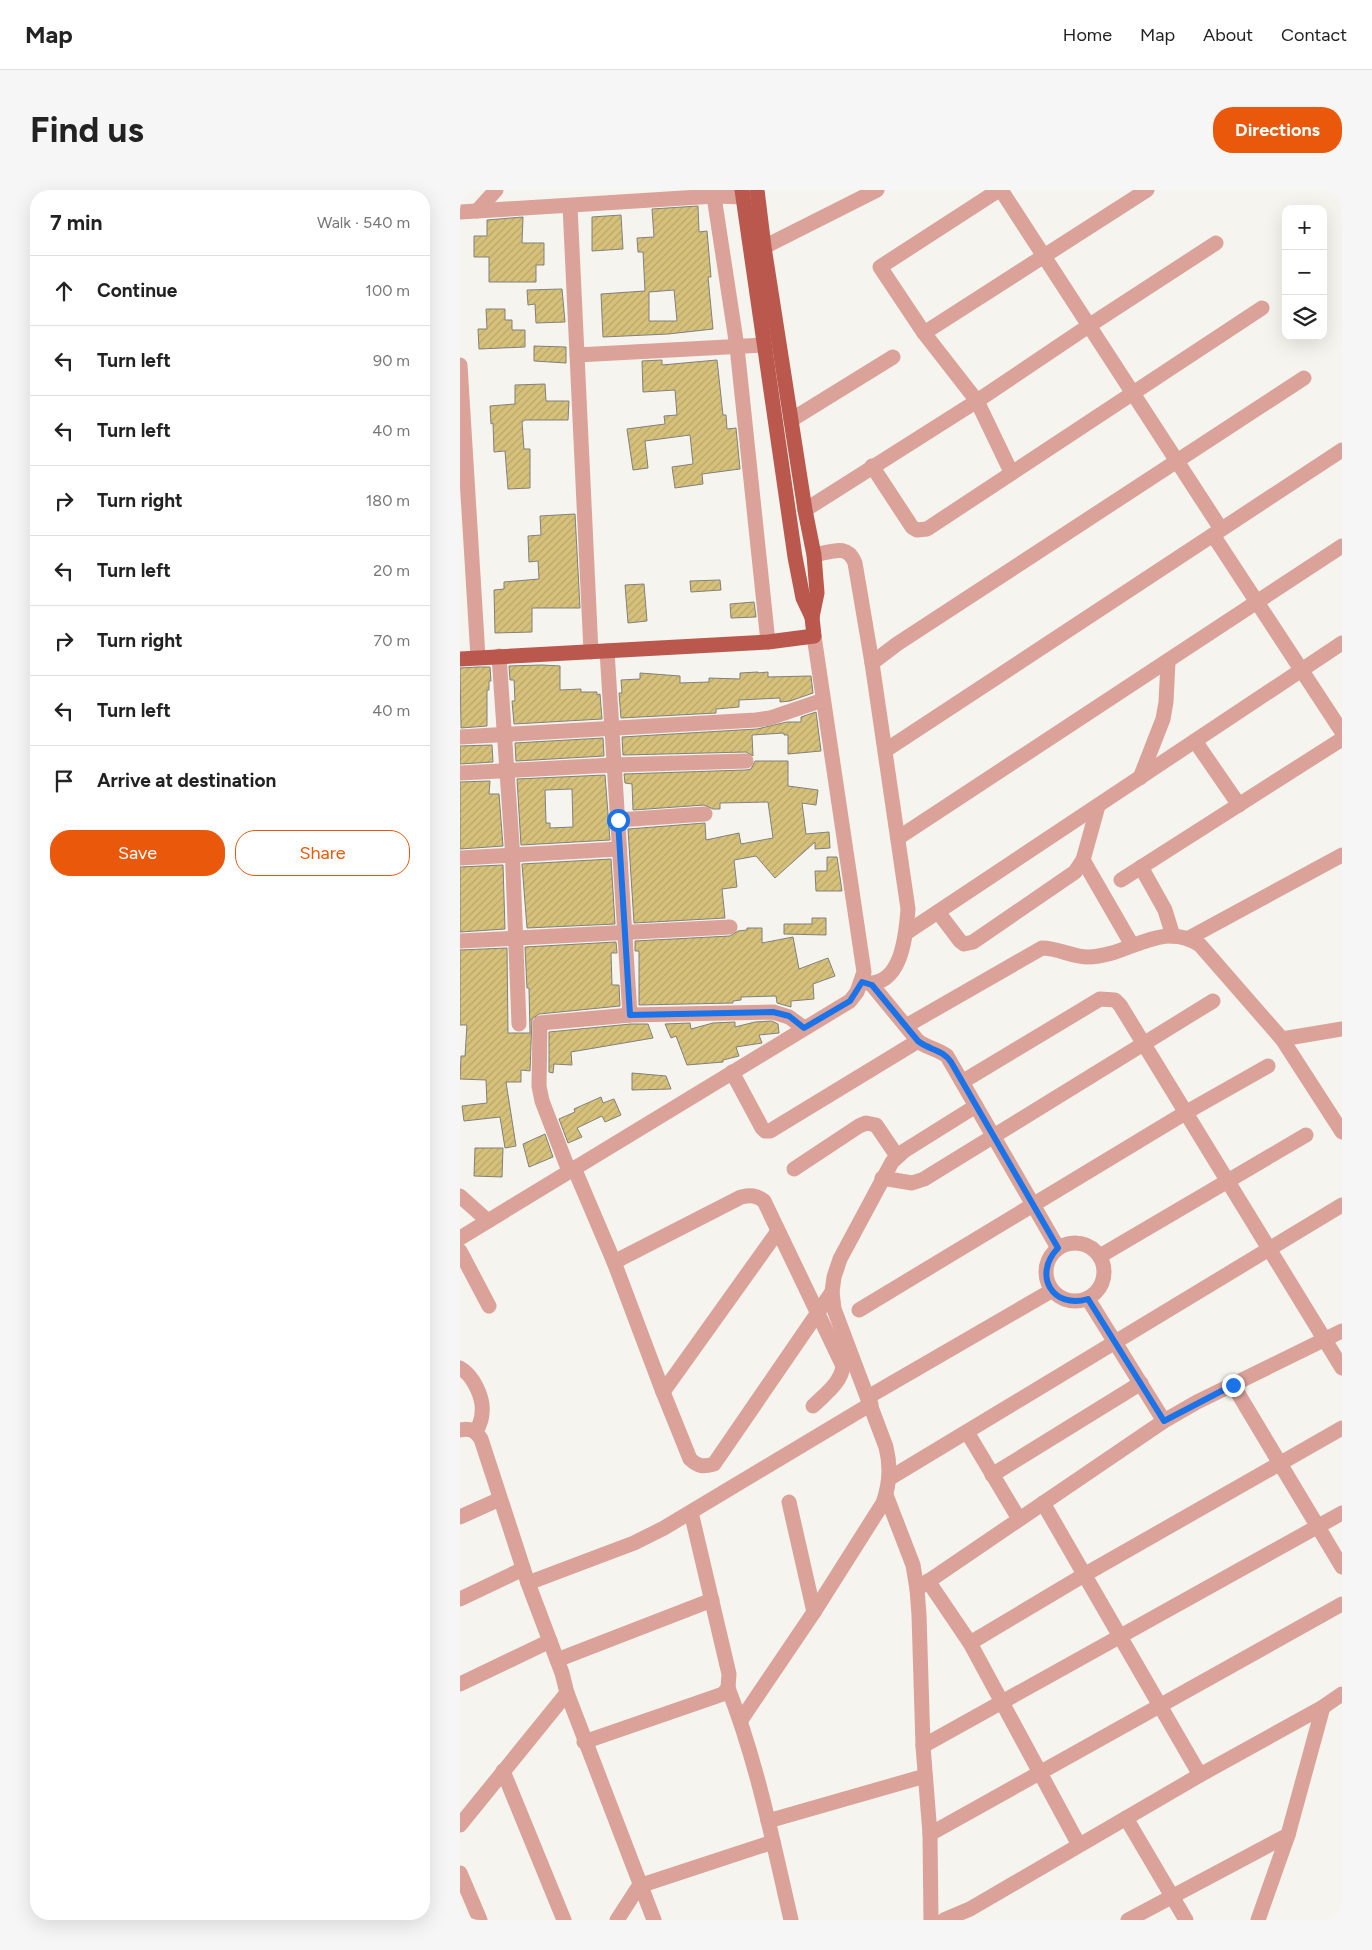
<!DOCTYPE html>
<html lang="en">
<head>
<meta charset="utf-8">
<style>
  body { margin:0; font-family:Figtree,sans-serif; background:#f6f6f6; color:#222 }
  .controls { position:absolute; right:15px; top:15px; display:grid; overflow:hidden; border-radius:10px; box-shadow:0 5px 20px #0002 }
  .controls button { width:45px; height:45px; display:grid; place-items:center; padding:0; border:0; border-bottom:1px solid #e0e0e0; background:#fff; color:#222; font:25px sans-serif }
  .stop { position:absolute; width:15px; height:15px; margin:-11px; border:4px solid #1a73e8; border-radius:50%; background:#fff }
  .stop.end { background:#1a73e8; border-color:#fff; box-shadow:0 1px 5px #0008 }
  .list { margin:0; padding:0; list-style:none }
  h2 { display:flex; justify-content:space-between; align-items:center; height:65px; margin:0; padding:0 20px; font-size:21px }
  h2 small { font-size:16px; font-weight:400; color:#767676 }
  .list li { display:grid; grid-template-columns:32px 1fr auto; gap:15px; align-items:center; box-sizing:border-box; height:70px; padding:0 20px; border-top:1px solid #e0e0e0 }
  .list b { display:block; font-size:19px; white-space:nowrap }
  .list em { font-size:16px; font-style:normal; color:#767676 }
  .actions { display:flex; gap:10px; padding:15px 20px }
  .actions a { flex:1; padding:11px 0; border:1px solid #ea580c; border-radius:20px; text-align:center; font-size:18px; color:#ea580c }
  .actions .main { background:#ea580c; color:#fff }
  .icon { flex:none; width:28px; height:28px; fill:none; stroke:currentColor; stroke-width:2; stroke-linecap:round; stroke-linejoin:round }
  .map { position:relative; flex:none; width:882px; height:1730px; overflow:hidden; border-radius:20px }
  header { display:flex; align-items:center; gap:30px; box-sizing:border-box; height:70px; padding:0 25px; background:#fff; border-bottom:1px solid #e0e0e0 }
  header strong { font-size:24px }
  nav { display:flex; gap:28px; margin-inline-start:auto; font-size:18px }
  .intro { display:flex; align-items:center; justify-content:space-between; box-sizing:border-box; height:120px; padding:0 30px }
  h1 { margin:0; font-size:35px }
  .button { padding:12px 22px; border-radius:20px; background:#ea580c; color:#fff; font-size:18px; font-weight:700 }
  main { display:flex; gap:30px; padding:0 30px }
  aside { flex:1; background:#fff; border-radius:20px; box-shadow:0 5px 20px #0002 }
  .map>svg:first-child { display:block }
  .building { fill:url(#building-hatch); stroke:#82807b; fill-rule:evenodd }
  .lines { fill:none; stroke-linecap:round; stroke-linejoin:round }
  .minor { stroke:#daa299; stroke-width:15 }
  .major { stroke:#ba584d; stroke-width:15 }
  .route { stroke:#1a73e8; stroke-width:6 }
</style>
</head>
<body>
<header>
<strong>Map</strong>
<nav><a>Home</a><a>Map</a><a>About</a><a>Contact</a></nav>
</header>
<div class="intro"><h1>Find us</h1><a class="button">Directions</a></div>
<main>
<aside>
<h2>7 min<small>Walk · 540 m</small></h2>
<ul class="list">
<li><svg class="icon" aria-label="ahead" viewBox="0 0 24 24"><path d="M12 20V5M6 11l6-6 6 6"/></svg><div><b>Continue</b></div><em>100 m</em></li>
<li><svg class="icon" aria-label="left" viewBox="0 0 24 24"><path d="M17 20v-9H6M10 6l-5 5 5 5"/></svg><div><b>Turn left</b></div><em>90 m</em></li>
<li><svg class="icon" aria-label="left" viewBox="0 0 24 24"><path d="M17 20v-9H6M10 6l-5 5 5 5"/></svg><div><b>Turn left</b></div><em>40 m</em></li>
<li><svg class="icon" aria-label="right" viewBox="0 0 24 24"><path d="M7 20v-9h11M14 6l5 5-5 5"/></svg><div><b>Turn right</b></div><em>180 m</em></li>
<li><svg class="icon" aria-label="left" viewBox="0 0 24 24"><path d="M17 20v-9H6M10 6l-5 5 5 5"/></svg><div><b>Turn left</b></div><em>20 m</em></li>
<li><svg class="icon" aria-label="right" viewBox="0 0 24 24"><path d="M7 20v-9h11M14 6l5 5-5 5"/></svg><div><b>Turn right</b></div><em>70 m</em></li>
<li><svg class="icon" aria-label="left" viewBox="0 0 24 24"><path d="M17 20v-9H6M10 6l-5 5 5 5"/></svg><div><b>Turn left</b></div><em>40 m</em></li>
<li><svg class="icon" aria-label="arrive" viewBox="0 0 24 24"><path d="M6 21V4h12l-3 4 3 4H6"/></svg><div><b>Arrive at destination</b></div></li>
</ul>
<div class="actions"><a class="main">Save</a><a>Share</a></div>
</aside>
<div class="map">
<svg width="882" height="1730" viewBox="0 0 882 1730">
  <defs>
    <pattern id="building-hatch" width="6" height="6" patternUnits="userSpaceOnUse" patternTransform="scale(1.25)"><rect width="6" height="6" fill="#d6c17b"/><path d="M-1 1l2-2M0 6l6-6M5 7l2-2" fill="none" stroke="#b8a66a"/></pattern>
  </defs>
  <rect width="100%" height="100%" fill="#f6f4ee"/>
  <g class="building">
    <path d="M238,16l1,26 8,-1 4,46h-3l5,52 -45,5 -65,3 -2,-43 44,-3 -2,-39h-5l-1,-14 17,-1 -2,-28zM214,100l3,31h-28v-29z"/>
    <path d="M161,25l2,34 -31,2v-34z"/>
    <path d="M63,27l-1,26h22v22h-8v17h-47v-25h-15v-21h13v-16z"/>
    <path d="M102,99l3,33 -29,1 -1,-19 -7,1 -1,-15z"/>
    <path d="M26,119h19v11h7v10h13v17l-46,2 -1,-20h9z"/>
    <path d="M74,156l32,1v16l-32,-2z"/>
    <path d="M202,170v5l55,-5 6,55h3l1,14 9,-1 4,41 -38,5 1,10 -28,4 -3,-21 21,-3 -3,-29 -45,6 3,27 -15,2 -6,-41 38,-5 -1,-8 13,-1 -2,-25 -32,2 -1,-31z"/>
    <path d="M85,194l1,17h23l-1,19h-43l-3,2 2,27h6v39l-22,1 -3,-38 -11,1 -1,-29 -2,1 -1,-18 25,-2v-19z"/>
    <path d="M115,324l5,94h-48v24l-37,1 -1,-43 10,-1v-7l35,-3 -1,-18 -9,1 -1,-26 13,-1 -1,-19z"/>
    <path d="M260,390l1,10 -30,2 -1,-11z"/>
    <path d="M184,394l3,37 -19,2 -3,-38z"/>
    <path d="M294,412l2,15 -25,1 -1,-14z"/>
    <path d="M82,475l18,1v24l21,-1v3h16v3l3,-1 2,25 -88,5 -2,-23h3l-1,-21h-4l-1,-14z"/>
    <path d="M18,477h12l1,14h-2v9h-2v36l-26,2 -1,-60z"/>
    <path d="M298,482v1l10,-1v5l43,-1 2,17 -23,8 -10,1v-4l-41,2v7l-23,2v4l-95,5 -2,-25h3l-1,-13 19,-1v-6l40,3v7l29,-1v-4l31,1v-6z"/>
    <path d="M356,522l5,39 -33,3v-19h-4v-2l-32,2 1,21 -7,-4 -123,3 -1,-18 135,-8 30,-7h14v-5z"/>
    <path d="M143,548l1,18 -88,5 -1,-18z"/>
    <path d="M32,555l1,17 -33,2v-18z"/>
    <path d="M295,571h33v25l30,4 -2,15 -14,-2 4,31 23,-2 1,16 -15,1v-7l-40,36 -19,-22 -22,4 3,27 -15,2 3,29 -91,5 -6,-94 77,-6 1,17 33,-7 2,11 32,-6 -5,-36 -48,1v6h-7l-9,-4 -71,5 -1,-26 -7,-1 -1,-9 122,-4 5,-1z"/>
    <path d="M145,585l5,65 -89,5 -4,-66zM112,599l1,38 -23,1v-5h-4l-1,-33z"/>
    <path d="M30,591l-1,13h10l4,52 -43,3v-67z"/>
    <path d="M367,667h10l5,34h-26l-1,-20h12z"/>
    <path d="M151,669l4,65 -88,4 -5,-64z"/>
    <path d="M43,675l2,64 -45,3v-65z"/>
    <path d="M352,728h14v17l-42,-1v-10h28z"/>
    <path d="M287,738h15v15l31,-6 6,32 29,-11 7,18 -22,8 1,15 -23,2v6l-14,-4 -1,-7 -35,1v3l-8,1v2l-94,2v-54h-4v-10l95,-5 8,-5 9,-1z"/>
    <path d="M156,752l1,11h-6l1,32h7l1,21 -81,8 -7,5 -2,52 -9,-1v12h-15l10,64 -11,2 -5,-31 -36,4 -2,-15 25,-3 -1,-23 -26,-1 1,-23h4l2,-31h-7v-75l47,-2 1,85h22l-1,-45h-2l-2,-41z"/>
    <path d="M312,831l6,3 1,9 -20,2 3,8 -26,4 3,9 -16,4v2l-36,3 -11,-29 -5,2 -6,-14 25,-1 1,6 22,-6 22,-1v5l20,-5z"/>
    <path d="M171,834h17l5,14 -82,14 1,13 -18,-1 -1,9 -4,-1v-40z"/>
    <path d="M172,883l34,3 5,13 -39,1z"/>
    <path d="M141,907l2,6 11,-4 7,16 -16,7 -3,-6 -25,12 5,9 -14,6 -9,-24 16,-7 -1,-3z"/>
    <path d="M85,944l8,23 -24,10 -6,-23z"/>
    <path d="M15,958h28l-1,29 -28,-1z"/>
  </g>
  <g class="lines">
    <g class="minor">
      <path d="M253,0l24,157 31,295"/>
      <path d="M539,0l-119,77 44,66 53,68 34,71"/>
      <path d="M541,0l220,339"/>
      <path d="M110,16l21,446"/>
      <path d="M17,21l19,-21"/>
      <path d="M0,22l255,-16 28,1"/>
      <path d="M304,57l113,-57"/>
      <path d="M464,143l223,-143"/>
      <path d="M117,165l187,-10"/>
      <path d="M0,175l18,292"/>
      <path d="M331,230l102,-63"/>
      <path d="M412,276l40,61 5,3 10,-1 335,-221"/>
      <path d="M345,320l172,-109 113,-76 126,-82"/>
      <path d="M753,345l129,197"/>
      <path d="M354,365c18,-3 33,-12 41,8l17,100"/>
      <path d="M147,461l23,364"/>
      <path d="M39,466l13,188 7,180"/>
      <path d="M0,547l296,-17 14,-2 53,-18"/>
      <path d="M735,551l44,64"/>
      <path d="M426,560l456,-300"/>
      <path d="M0,583l153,-8 133,-4"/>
      <path d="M680,588l23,-59 3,-17 2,-40"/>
      <path d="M158,630l87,-6"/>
      <path d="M438,648l444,-292"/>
      <path d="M0,668l159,-9"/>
      <path d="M623,670l49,85"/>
      <path d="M681,677l24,43 8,26"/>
      <path d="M661,690l221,-141"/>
      <path d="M478,722l22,29 4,3 9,-2 102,-70 8,-12 15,-54"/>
      <path d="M446,743l436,-290"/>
      <path d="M729,748l153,-83"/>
      <path d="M0,751l270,-14"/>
      <path d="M402,792c39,9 44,-46 46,-73l-36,-246 25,-19 407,-266"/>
      <path d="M412,795l46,56c9,7 20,8 29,15l111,192"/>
      <path d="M446,836l136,-78c16,0 30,9 46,9 40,0 73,-38 112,-12l82,94 60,93"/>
      <path d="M822,849l60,-10"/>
      <path d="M272,882l30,56 3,3h5l148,-90"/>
      <path d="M502,892l138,-83 15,1 5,5 222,363"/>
      <path d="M114,978l40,94 49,130 27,67c9,8 13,8 24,5l118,-172"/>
      <path d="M334,979l65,-43 7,-3 10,2 21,31"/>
      <path d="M109,981l-27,-70 -3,-15 1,-63 90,-8 143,-3 16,5 15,11"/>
      <path d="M422,988l30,5 12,-4 289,-178"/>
      <path d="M0,1006l28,25"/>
      <path d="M0,1048l390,-237 7,-9 7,-20 -50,-336"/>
      <circle cx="615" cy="1082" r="29"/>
      <path d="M0,1061l29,55"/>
      <path d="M640,1066l206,-121"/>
      <path d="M154,1072l127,-65c10,-2 15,-2 23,4l79,165c-2,17 -18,28 -30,40"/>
      <path d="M628,1109l76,122"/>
      <path d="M399,1120l326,-197 83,-47"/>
      <path d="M0,1178c13,7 24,30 22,45 0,6 -3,13 -6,19"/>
      <path d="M773,1195l109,182"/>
      <path d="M203,1202l115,-161"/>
      <path d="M408,1207l183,-106"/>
      <path d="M0,1240c10,-2 15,0 21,9l47,144"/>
      <path d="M507,1242l52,87"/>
      <path d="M532,1285l149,-92"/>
      <path d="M430,1288l452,-273"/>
      <path d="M426,1305l27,70 4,24 2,26 4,131 7,88 1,86"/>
      <path d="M329,1312l25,110"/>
      <path d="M583,1313l157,272"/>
      <path d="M0,1327l40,-18"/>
      <path d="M468,1391l42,62"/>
      <path d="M457,1399l247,-168 33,-19 145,-71"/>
      <path d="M0,1409l63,-30"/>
      <path d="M97,1470l155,-60"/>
      <path d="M0,1494l90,-43"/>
      <path d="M268,1498c29,74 45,154 63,232"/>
      <path d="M107,1503l87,227"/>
      <path d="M281,1530l73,-108 69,-109c7,-19 8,-36 3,-56l-52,-138 -2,-17 2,-15 6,-18 52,-97 12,-11 72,-45"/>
      <path d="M124,1552l139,-48 5,-6 1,-14 -38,-162"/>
      <path d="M463,1556l419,-233"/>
      <path d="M43,1581l61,149"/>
      <path d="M666,1628l60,102"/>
      <path d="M308,1631l157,-45"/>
      <path d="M0,1635l107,-132 -5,-20 -34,-90 106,-40 30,-15 207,-124"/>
      <path d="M470,1644l412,-230"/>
      <path d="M619,1655l-109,-202 114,-68 258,-147"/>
      <path d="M0,1683l20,47"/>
      <path d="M157,1730l22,-34 134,-44"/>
      <path d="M484,1730l26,-11 230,-134 123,-68 19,-13"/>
      <path d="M668,1730l160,-85"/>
      <path d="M798,1730l30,-85 35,-128"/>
    </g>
    <g class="major">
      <path d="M282,0l53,367 8,41 9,19"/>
      <path d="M0,469l308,-17 46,-6 -2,-19 5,-24 -3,-38 -9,-45 -41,-263 -7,-57"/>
    </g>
  </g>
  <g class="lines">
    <path class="route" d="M158,630l12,195 143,-3 16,4 15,12 46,-27 12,-19 10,3 46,56c13,10 24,8 33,21l107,186c-26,27 -5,62 30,51l76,122 69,-36"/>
  </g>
</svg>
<div class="controls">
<button>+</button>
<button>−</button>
<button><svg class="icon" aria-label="layers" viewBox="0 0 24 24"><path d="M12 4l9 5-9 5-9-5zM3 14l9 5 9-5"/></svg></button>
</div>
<div class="stop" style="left:158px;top:630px"></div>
<div class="stop end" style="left:773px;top:1195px"></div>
</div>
</main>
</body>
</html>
